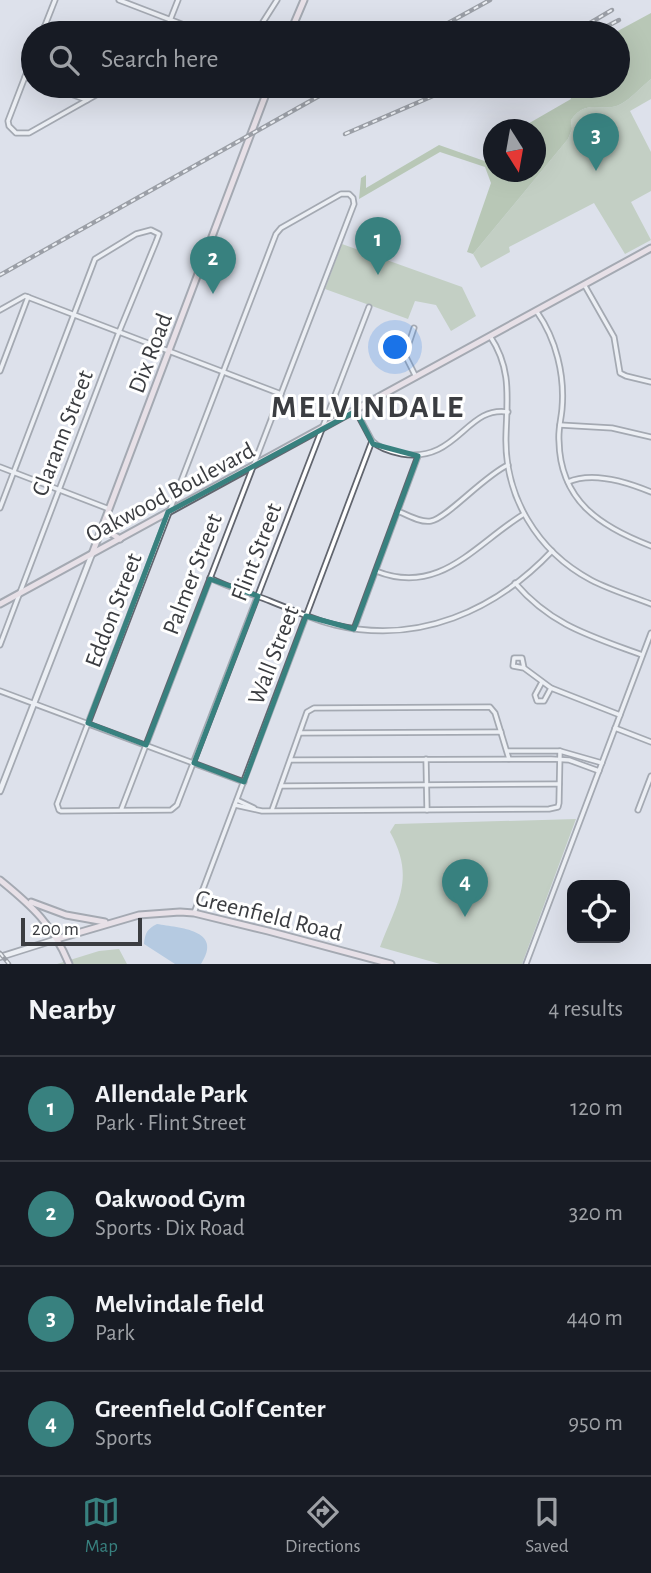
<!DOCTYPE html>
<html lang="en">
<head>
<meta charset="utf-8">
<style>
  body { margin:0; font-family:"Alegreya Sans",sans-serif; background:#20242c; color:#f1f3f6 }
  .controls { position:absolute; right:21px; bottom:21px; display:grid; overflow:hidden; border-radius:14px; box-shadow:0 7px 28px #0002 }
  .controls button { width:63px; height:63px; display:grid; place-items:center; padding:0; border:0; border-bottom:2px solid #363941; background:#171b24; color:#f1f3f6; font:35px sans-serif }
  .compass { position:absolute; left:483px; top:119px; width:63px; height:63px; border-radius:50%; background:#171b24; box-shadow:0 7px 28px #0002; rotate:169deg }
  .scale { position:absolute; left:21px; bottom:18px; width:121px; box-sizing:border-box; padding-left:7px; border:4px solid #3b3d41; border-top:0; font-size:19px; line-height:24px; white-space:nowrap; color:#3b3d41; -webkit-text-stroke:5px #fff; paint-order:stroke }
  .you { position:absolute; left:396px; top:348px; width:24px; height:24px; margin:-18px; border:5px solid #fff; border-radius:50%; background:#1a73e8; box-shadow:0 0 0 10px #1a73e833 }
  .badge { display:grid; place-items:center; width:46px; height:46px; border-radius:50%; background:#38817f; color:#fff; font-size:23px; font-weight:700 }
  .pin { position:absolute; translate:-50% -58px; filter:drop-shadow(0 2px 4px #0008) }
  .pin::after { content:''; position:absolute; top:37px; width:24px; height:21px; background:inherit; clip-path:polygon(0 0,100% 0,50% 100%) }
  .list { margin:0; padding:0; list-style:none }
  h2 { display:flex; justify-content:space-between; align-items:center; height:91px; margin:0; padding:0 28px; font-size:30px }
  h2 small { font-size:23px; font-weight:400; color:#9ea1a6 }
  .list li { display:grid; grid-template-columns:46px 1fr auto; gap:21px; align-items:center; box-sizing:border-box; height:105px; padding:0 28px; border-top:2px solid #363941 }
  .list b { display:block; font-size:26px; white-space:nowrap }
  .list p { margin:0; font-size:23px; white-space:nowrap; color:#9ea1a6 }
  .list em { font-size:23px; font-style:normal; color:#9ea1a6 }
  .icon { flex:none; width:38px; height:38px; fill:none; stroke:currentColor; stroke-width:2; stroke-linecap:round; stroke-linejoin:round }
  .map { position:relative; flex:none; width:651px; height:964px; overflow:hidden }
  .search { position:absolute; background:#171b24; box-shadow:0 7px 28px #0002; left:21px; right:21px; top:21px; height:77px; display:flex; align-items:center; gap:18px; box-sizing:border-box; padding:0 24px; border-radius:38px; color:#9ea1a6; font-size:26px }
  .sheet { height:511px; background:#171b24 }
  nav { display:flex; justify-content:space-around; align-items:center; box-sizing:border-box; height:98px; border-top:2px solid #363941; background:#171b24; font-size:19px; color:#9ea1a6 }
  nav a { display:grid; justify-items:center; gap:4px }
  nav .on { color:#38817f }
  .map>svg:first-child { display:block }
  .green { fill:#a4b895 }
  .forest { fill:#8ca777 }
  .water { fill:#85add6 }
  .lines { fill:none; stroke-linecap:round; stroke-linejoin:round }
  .minor-casing { stroke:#61656e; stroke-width:7 }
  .tertiary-casing { stroke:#61656e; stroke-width:8 }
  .secondary-casing { stroke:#61656e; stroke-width:9 }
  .minor { stroke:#fff; stroke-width:3.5 }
  .tertiary { stroke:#fff; stroke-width:4.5 }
  .secondary { stroke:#f4dee3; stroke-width:5 }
  .rail-casing { stroke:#4d4f54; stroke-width:4.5 }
  .rail { stroke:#fff; stroke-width:2; stroke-dasharray:5; stroke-linecap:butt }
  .marked { fill:none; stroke:#38817f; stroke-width:5; stroke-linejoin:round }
  .labels { text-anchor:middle; stroke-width:6; stroke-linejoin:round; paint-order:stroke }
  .street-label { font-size:24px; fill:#3b3d41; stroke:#fff }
  .district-label { font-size:32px; font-weight:bold; letter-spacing:2px; fill:#3b3d41; stroke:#fff }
</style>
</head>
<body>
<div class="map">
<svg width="651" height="964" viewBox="0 0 651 964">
  <rect width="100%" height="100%" fill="#dde1eb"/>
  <g class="green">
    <path d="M651,79v20l-21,12 21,41v39l-20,11 20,38 -26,14 -31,-51 -85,44 1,5 -29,16 -8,-14 95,-115 4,-10 -1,-9c16,-23 32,-6 50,-16 11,-6 20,-17 30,-25z"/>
    <path d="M342,244l120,43 14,29 -25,15 -15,-26 -21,-4 -7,18 -83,-30z"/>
    <path d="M576,819l-54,145h-82l-60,-17c17,-45 36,-68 10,-115l5,-8z"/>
    <path d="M119,949l8,15h-70l42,-13z"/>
  </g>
  <path class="forest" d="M651,13v66c-10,8 -19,19 -30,25 -18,10 -34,-7 -50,16l1,9 -4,10 -95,115 -6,-2 24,-69 -6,-16 -45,-15 -81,47 2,-21 5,-3v13l73,-43 54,19 1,8h42v-42l-17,-1 52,-30 -4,-13h51v-53h-4z"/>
  <path class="water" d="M157,924c22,4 67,5 44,40h-26l-31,-20c1,-11 3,-15 13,-20z"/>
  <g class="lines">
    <defs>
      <g id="minor">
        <path d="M119,0l86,33"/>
        <path d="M44,27l15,6"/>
        <path d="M42,33l13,-33"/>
        <path d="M165,33l13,-33"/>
        <path d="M256,33l21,-33"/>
        <path d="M33,56l-25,65 1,5 7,7h13l83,-47"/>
        <path d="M25,77l8,3"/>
        <path d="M49,86l38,14"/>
        <path d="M585,286l29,51 6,36 6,3 25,6"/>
        <path d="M0,310l25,-14 256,98"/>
        <path d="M537,312c19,27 28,63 25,97 -1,11 -4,21 -3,32 1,60 42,86 92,105"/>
        <path d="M414,328l-9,27 11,22"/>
        <path d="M490,336c22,33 17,62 16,99 -2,61 31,116 85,145 19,10 40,16 60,24"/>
        <path d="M0,371l28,-74"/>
        <path d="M560,425l52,3 39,9"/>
        <path d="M372,441c7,7 20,11 30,13 56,9 64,-49 106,-42"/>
        <path d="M0,467l109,42"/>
        <path d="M568,482c25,-11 59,0 83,10"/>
        <path d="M0,508l95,-249 41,-25 15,-4 8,4 -3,8 -37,90 -119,313"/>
        <path d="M398,511c9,4 23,12 33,10 15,-2 54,-46 77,-56"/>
        <path d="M376,571c64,26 100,-28 148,-57"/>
        <path d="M210,578c19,10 40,15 60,23 21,8 43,19 65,24 83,20 160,-14 217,-74"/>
        <path d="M515,583c37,43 76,53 127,72"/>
        <path d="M354,629l64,-173"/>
        <path d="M524,668l-2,-10h-8l-1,8 11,2 27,20 69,27"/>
        <path d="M542,682l-7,13 2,6h7l7,-13"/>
        <path d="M0,691l244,91"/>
        <path d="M615,728l36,14"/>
        <path d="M301,733l200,-1"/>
        <path d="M508,751h52l42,12"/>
        <path d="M426,759l1,51"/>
        <path d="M291,760l260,-1 18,1 30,11"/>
        <path d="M281,786l278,-2"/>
        <path d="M237,800l17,8"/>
        <path d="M235,805l27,6 287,-2 9,-2 1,-4 1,-52"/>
        <path d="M121,810l233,-606 -1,-6 -4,-4h-8l-60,34 -5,6 -219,570 2,6 2,1 110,-1 6,-5 192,-498"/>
        <path d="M272,810l35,-98 7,-4 176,-1 5,6 14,46"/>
        <path d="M638,810l13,-34"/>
        <path d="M194,913l178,-472 -16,-30"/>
        <path d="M526,964l125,-331"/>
      </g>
      <g id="tertiary">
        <path d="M0,791l92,-237"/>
        <path d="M0,957l57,-18"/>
      </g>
      <g id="secondary">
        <path d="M290,33l14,-33"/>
        <path d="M105,521l4,11 11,7"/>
        <path d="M92,554l177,-468"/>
        <path d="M0,604l651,-356"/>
        <path d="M0,880c32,26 53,45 69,84"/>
        <path d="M31,902l35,13 39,7"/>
        <path d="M57,939l82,-24 41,-3 14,1 74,18 123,33"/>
      </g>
    </defs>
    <use href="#minor" class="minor-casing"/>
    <use href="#tertiary" class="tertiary-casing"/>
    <use href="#secondary" class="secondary-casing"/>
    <use href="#minor" class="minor"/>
    <use href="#tertiary" class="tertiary"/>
    <use href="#secondary" class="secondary"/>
    <defs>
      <g id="rail">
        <path d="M430,33l60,-33"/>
        <path d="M573,33l39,-23"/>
        <path d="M594,33l25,-13"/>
        <path d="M345,134l111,-48"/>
        <path d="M0,275l337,-189"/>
        <path d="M0,953l9,11"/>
      </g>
    </defs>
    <use href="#rail" class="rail-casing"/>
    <use href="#rail" class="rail"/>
  </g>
  <path d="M0 0H651V964H0ZM356,411l17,33 45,12 -64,173 -48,-13 -62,166 -50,-19 64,-167 -48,-17 -64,166 -58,-22 80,-211z" fill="#dde1eb" fill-opacity=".55" fill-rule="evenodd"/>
  <path class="marked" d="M356,411l17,33 45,12 -64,173 -48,-13 -62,166 -50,-19 64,-167 -48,-17 -64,166 -58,-22 80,-211z"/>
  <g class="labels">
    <g class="street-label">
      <text transform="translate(150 353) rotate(-69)" y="8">Dix Road</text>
      <text transform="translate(62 433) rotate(-69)" y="8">Clarann Street</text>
      <text transform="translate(170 492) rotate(-28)" y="8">Oakwood Boulevard</text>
      <text transform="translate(256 552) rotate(-69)" y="8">Flint Street</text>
      <text transform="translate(192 574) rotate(-69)" y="8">Palmer Street</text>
      <text transform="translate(113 610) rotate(-69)" y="8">Eddon Street</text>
      <text transform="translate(273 655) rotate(-69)" y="8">Wall Street</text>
      <text transform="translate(269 915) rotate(14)" y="8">Greenfield Road</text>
    </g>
    <g class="district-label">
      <text x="368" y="417">MELVINDALE</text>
    </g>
  </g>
</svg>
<div class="controls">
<button><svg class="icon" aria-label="locate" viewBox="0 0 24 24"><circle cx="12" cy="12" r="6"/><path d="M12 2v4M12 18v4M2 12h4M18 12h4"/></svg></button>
</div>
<svg class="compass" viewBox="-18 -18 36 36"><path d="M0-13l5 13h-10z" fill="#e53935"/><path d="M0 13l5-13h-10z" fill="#9ea1a6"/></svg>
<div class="scale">200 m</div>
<div class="you"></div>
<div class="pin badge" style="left:378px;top:275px">1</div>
<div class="pin badge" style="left:213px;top:294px">2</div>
<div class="pin badge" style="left:596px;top:171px">3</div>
<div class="pin badge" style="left:465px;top:917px">4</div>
<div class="search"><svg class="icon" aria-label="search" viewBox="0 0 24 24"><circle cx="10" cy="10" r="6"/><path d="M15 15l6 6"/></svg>Search here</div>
</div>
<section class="sheet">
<h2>Nearby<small>4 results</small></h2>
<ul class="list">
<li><span class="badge">1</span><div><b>Allendale Park</b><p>Park · Flint Street</p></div><em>120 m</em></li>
<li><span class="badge">2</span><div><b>Oakwood Gym</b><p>Sports · Dix Road</p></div><em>320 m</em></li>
<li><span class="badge">3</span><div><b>Melvindale field</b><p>Park</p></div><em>440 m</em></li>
<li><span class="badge">4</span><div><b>Greenfield Golf Center</b><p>Sports</p></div><em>950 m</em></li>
</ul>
</section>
<nav>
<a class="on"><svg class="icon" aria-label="map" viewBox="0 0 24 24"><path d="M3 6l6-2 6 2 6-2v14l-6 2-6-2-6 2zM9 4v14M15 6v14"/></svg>Map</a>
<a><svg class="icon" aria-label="directions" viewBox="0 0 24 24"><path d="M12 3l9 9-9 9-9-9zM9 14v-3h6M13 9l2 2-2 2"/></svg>Directions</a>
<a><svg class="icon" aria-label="saved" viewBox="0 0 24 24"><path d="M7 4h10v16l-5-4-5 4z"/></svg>Saved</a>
</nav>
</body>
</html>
